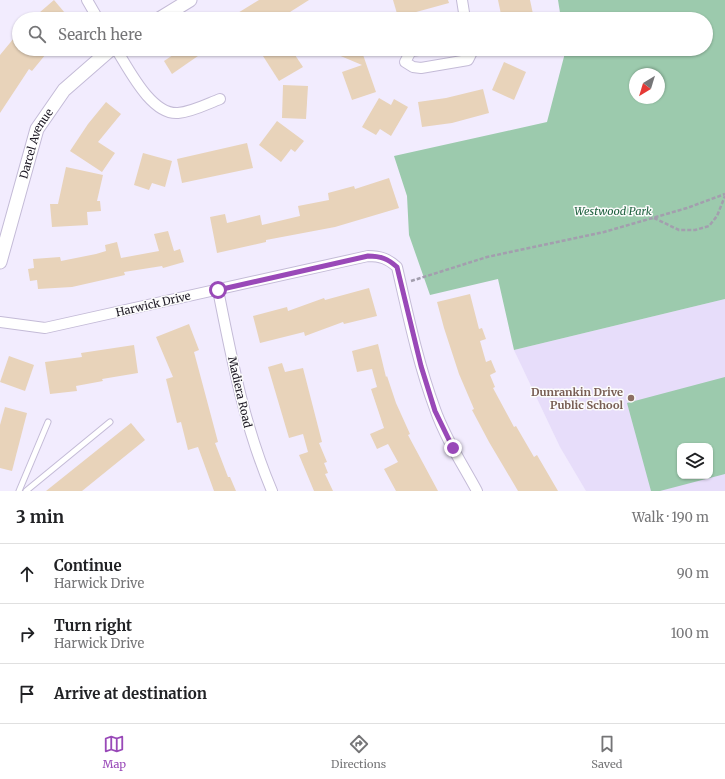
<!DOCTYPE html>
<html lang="en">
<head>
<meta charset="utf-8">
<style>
  body { margin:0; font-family:Merriweather,serif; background:#f6f6f6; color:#202124 }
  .controls { position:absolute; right:12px; bottom:12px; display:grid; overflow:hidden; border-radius:8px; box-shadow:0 1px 3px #0004 }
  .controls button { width:36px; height:36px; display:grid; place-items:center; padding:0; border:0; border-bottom:1px solid #e0e0e0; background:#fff; color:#202124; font:20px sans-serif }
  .compass { position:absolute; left:629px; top:68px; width:36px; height:36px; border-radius:50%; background:#fff; box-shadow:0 1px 3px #0004; rotate:218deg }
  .stop { position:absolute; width:12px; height:12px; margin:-9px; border:3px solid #9949b8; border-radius:50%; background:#fff }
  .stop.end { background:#9949b8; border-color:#fff; box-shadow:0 1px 4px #0008 }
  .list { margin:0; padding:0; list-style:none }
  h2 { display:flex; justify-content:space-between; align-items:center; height:52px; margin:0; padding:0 16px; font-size:17px }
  h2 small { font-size:13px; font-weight:400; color:#757577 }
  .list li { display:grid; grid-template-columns:26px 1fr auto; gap:12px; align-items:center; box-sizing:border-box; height:60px; padding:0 16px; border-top:1px solid #e0e0e0 }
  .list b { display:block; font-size:15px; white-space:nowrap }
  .list p { margin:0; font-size:13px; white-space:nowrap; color:#757577 }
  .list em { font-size:13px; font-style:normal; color:#757577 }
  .icon { flex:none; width:22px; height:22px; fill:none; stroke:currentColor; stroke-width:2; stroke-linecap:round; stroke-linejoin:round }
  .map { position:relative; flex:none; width:725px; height:491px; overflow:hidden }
  .search { position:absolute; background:#fff; box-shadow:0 1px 3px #0004; left:12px; right:12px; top:12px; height:44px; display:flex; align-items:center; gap:10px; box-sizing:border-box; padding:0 14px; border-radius:22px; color:#757577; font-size:15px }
  .sheet { height:232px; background:#fff }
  nav { display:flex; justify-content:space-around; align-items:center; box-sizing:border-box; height:56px; border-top:1px solid #e0e0e0; background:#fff; font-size:11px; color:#757577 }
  nav a { display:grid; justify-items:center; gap:2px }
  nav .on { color:#9949b8 }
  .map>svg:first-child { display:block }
  .built { fill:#e7ddfa; fill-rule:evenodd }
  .green { fill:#9ccaad; fill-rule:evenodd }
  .building { fill:#e8d3ba }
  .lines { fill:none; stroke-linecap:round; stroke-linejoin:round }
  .service-casing { stroke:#c4bbd7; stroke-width:7 }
  .minor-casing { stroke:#c4bbd7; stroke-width:12 }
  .tertiary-casing { stroke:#c4bbd7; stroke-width:15 }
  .path { stroke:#a39eae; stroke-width:2.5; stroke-dasharray:4 2; stroke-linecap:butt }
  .service { stroke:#fff; stroke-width:5 }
  .minor { stroke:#fff; stroke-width:10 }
  .tertiary { stroke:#fff; stroke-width:13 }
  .route { stroke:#9949b8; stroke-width:5 }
  .education-dot { fill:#8d6e63; stroke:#fcfcfc; stroke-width:1.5 }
  .labels { text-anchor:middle; stroke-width:3; stroke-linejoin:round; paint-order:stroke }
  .street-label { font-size:11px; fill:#1b1722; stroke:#fcfcfc }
  .park-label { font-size:11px; font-style:italic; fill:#1f613f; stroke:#fcfcfc }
  .education-label { font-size:11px; font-weight:bold; fill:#785e54; stroke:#fcfcfc; text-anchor:end }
</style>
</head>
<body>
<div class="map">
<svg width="725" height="491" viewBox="0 0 725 491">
  <rect width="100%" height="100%" fill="#f2ecfe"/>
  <path class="built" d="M725,299v192h-139l-26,-44 -46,-97zM680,446h30v30h-30z"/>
  <g class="green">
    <path d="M558,0h167v299l-211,51 -16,-71 -68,16 -21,-60 -2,-39 -13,-40 153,-34 19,-73h140v-30h-145zM635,74h24v24h-24z"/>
    <path d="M725,377v97l-65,17h-9l-24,-88zM680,446h30v30h-30z"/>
  </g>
  <g class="building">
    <path d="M54,0l16,19h-38z"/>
    <path d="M259,0h50l-30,19h-51z"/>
    <path d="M393,0h55l1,3 -51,14z"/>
    <path d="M498,0h32l3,14 -31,5z"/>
    <path d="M19,32v17h31l-18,22 -3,-2 -29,44v-58z"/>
    <path d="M182,49h26l-36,25 -8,-13z"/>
    <path d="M274,49h17l12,18 -24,14 -16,-25z"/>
    <path d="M324,49h37l15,43 -24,8 -10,-28 20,-7z"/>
    <path d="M504,62l22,10 -12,28 -22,-10z"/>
    <path d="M283,85l25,1 -2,33 -24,-1z"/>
    <path d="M483,89l6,24 -37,10 -30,4 -4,-25 28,-4z"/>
    <path d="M379,98l12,7 3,-6 14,8 -17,29 -11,-7 -4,6 -14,-8z"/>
    <path d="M106,102l15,12 -23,28 17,11 -13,19 -32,-21 18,-27z"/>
    <path d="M277,121l27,20 -9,11 -4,-3 -10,13 -22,-17z"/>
    <path d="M247,143l6,25 -71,15 -5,-24z"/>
    <path d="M143,153l29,8 -7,26 -13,-4 -3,7 -15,-5z"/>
    <path d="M66,167l37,8 -6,26h3l1,10 -14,1 1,13 -36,2 -2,-23h8z"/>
    <path d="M389,178l10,30 -64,19 -69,13v2l-49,11 -7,-36 15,-3 2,9 33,-8 2,10 38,-9 -2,-10 31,-6 -1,-7 26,-7 1,3z"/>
    <path d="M168,231l6,20 6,-2 4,13 -21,6 -1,-2 -38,6 1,3 -53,12 -34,2 -1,-9 -7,1 -2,-12 6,-1 -1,-9 27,-2 1,4 35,-7 10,-3 -1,-6 12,-3 4,16 38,-7 -5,-17z"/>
    <path d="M369,288l8,28 -33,8 -1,-2 -38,14 -1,-4 -44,11 -7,-27 34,-9 1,4 36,-13 1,2z"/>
    <path d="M470,294l9,35 3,-1 4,11 -6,2 6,21 5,-2 5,12 -6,3 5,12 -2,1 21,39 2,-1 18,31 3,-2 21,36h-40l-29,-49 -17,-32 2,-1 -15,-35 -15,-46 -7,-26z"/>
    <path d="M189,324l10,26 -5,2 24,90 -3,1 13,34h2l6,14h-22l-16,-44 -10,3 -7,-28 -4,1 -11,-44 7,-2 -17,-40z"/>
    <path d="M378,344l8,33 1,-1 9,27 14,31 -2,1 30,56h-42l-12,-22 14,-7 -10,-18 -11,5 -7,-15 14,-6 -13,-39 6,-2 -5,-18 -15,3 -5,-21z"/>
    <path d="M134,345l4,28 -36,6 1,2 -27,5 1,5 -27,3 -5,-32 37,-5 -1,-4z"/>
    <path d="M9,356l25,9 -9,26 -25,-9z"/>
    <path d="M282,363l3,9 18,-4 19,74 -3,1 8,19 -3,1 4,10 -3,1 8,17h-19l-15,-36 9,-3 -5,-18 -14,4 -21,-71z"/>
    <path d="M5,407l22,6 -15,58 -12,-3v-43z"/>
    <path d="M131,423l14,17 -63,51h-36z"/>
  </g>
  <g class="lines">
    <defs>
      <g id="service">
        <path d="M19,491l29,-69"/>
        <path d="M26,491l84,-69"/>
      </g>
      <g id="minor">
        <path d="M87,0l11,19"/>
        <path d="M462,0l3,19"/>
        <path d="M116,49c13,20 35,66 62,64 14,-1 29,-9 42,-14"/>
        <path d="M426,49l-15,2 -6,11 8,5 8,1 47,-8 4,-8 -1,-3"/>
        <path d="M218,290c14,70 26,135 54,201"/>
        <path d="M0,322l45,6 323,-72c13,0 20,3 29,11 11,48 21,96 38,142 10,29 28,56 42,82"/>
      </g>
      <g id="tertiary">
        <path d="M159,19l31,-19"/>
        <path id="s1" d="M0,262l37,-133 27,-39 47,-41"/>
      </g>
    </defs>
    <use href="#service" class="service-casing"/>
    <use href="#minor" class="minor-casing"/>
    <use href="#tertiary" class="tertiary-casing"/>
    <g class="path">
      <path d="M654,218l25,12h16l14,-4 8,-10 8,-20"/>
      <path d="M411,281l76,-24 117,-25 83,-24 38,-14"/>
    </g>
    <use href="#service" class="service"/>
    <use href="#minor" class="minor"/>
    <use href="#tertiary" class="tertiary"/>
  </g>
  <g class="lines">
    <path class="route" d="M218,290l150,-34c13,0 20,3 29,11l24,99 14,45 18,37"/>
  </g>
  <circle class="education-dot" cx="631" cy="398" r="4"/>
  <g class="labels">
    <g class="street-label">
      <text dy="4" stroke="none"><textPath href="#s1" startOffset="124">Darcel Avenue</textPath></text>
      <text transform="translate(153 304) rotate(-13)" y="4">Harwick Drive</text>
      <text transform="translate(240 392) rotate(77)" y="4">Madiera Road</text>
    </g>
    <g class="park-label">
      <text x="613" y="215">Westwood Park</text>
    </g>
    <g class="education-label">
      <text x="623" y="396">Dunrankin Drive<tspan x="623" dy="13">Public School</tspan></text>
    </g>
  </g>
</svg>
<div class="controls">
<button><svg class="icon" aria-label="layers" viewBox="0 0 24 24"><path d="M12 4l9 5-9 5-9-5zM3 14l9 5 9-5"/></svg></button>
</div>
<svg class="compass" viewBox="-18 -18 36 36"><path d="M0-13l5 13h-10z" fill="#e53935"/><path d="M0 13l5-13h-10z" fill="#757577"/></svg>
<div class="stop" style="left:218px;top:290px"></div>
<div class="stop end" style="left:453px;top:448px"></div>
<div class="search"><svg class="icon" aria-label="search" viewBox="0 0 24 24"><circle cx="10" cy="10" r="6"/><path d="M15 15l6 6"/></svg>Search here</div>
</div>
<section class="sheet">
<h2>3 min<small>Walk · 190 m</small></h2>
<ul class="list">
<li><svg class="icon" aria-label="ahead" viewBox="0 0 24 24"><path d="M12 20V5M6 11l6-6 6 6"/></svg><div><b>Continue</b><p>Harwick Drive</p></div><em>90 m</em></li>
<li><svg class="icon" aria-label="right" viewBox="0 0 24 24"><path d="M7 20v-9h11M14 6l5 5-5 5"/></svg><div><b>Turn right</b><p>Harwick Drive</p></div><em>100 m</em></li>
<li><svg class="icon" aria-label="arrive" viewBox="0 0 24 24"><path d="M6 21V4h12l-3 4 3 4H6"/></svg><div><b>Arrive at destination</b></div></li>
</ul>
</section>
<nav>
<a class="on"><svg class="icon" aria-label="map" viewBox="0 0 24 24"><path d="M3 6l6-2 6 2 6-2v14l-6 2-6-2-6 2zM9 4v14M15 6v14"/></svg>Map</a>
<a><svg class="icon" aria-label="directions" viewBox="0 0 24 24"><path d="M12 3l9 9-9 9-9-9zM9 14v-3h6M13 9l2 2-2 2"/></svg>Directions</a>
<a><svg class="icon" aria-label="saved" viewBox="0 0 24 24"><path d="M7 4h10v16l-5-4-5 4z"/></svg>Saved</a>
</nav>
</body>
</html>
